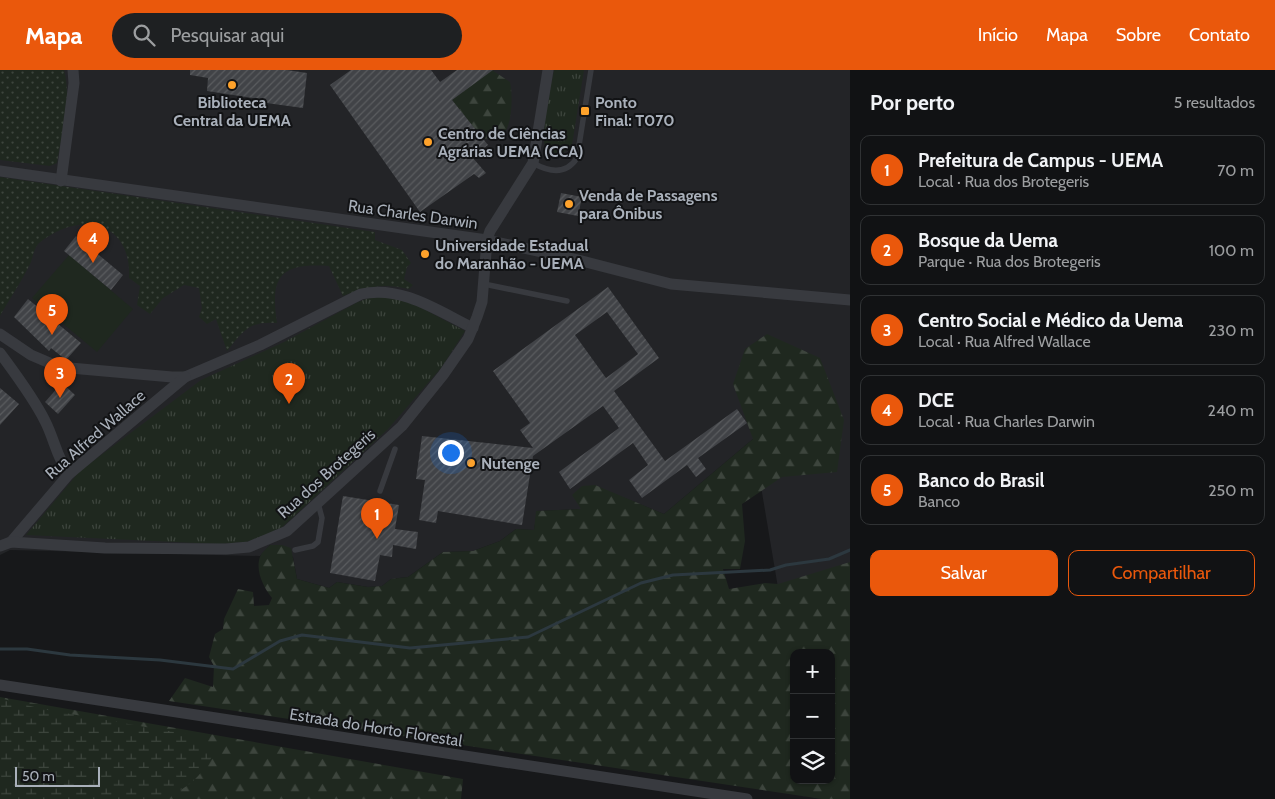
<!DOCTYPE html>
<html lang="pt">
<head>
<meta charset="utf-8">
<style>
  body { margin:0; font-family:Cabin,sans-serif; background:#1e2022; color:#f1f3f6 }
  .controls { position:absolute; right:15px; bottom:15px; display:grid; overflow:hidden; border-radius:10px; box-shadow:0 1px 4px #0004 }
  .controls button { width:45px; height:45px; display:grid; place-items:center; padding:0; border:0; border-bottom:1px solid #303234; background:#111214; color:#f1f3f6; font:25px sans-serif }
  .scale { position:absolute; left:15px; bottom:12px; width:85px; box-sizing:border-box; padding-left:5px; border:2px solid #a9b0ba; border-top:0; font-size:14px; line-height:18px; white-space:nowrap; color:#a9b0ba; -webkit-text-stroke:4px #121315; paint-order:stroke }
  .you { position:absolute; left:450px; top:382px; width:18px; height:18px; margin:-12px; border:4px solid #fff; border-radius:50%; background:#1a73e8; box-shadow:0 0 0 8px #1a73e833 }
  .badge { display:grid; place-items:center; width:32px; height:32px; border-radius:50%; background:#ea580c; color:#fff; font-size:16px; font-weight:700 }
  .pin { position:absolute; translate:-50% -41px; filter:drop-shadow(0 1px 2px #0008) }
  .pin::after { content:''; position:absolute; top:26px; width:18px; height:15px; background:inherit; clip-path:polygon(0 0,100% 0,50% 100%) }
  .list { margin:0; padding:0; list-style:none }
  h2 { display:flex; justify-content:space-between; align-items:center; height:65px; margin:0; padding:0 20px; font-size:21px }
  h2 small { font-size:16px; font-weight:400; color:#9c9ea0 }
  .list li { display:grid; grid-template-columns:32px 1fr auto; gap:15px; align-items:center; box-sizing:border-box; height:70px; margin:0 10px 10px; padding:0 10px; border:1px solid #303234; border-radius:10px }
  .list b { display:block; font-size:19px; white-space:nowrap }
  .list p { margin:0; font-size:16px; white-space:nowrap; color:#9c9ea0 }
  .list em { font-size:16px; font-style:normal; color:#9c9ea0 }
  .actions { display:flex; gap:10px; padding:15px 20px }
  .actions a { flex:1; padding:11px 0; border:1px solid #ea580c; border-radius:10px; text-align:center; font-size:18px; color:#ea580c }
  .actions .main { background:#ea580c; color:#fff }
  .icon { flex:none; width:28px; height:28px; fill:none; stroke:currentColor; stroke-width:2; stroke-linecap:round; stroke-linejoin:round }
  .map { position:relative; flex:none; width:850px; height:729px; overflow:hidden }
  header { display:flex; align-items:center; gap:30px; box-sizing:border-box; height:70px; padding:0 25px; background:#ea580c; color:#fff }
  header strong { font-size:24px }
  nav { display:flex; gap:28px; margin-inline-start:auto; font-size:18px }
  .search { width:350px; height:45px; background:#1e2022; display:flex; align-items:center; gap:12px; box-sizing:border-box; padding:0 18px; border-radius:28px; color:#9c9ea0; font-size:19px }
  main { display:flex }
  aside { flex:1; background:#111214 }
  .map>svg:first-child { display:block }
  .built { fill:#232427 }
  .grass { fill:url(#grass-dots) }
  .forest { fill:url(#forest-firs); fill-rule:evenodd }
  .wetland { fill:url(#wetland-marsh) }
  .park { fill:url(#park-tufts) }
  .pitch { fill:#1f281f }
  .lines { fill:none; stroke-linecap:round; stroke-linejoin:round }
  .stream { stroke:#2c383f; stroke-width:3 }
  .building { fill:url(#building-hatch); fill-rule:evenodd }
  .lane { stroke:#383a3f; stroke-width:5.5 }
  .street { stroke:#383a3f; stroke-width:11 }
  .poi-dot { fill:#fea22b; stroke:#121315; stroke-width:2 }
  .labels { text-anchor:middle; stroke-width:4; stroke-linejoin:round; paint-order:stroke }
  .poi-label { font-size:16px; font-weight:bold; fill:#a9b0ba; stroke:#121315; text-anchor:start }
  .street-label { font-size:16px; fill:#a9b0ba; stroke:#121315 }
</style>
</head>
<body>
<header>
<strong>Mapa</strong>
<div class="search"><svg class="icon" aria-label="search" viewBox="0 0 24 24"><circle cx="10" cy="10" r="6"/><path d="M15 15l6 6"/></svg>Pesquisar aqui</div>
<nav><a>Início</a><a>Mapa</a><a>Sobre</a><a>Contato</a></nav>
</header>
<main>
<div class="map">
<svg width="850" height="729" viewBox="0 0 850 729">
  <defs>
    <pattern id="grass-dots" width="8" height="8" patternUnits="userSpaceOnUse" patternTransform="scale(1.25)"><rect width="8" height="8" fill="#1f281f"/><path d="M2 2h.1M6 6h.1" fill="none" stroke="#3d453d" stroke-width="1.8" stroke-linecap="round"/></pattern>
    <pattern id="forest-firs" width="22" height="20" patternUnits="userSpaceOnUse" patternTransform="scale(1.25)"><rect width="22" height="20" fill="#1f281f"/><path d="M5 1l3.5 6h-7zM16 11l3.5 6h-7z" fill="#3d453d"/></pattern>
    <pattern id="wetland-marsh" width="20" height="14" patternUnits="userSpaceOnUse" patternTransform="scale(1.25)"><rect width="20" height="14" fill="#1f281f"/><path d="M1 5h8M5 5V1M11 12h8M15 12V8" fill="none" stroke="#3d453d"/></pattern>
    <pattern id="park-tufts" width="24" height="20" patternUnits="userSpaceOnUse" patternTransform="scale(1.25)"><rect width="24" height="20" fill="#1f281f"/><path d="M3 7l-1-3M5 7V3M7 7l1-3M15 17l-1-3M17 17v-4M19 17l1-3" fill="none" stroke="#3d453d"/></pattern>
    <pattern id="building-hatch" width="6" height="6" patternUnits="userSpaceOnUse" patternTransform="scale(1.25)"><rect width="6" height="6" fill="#414347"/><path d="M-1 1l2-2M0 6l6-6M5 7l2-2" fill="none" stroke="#5a5c5f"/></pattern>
  </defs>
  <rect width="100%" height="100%" fill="#17181a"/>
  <path class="built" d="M0,0h850v729l-37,-1 18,-18v-127h-37v30l-41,-244 -89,75 -69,-28 -13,23 -45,2 -3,19 -18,-1 -16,12 -27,10 -30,1 -35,25 -17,2 -9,7 -14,1 -31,-5 -8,6 -32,-9 -4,-22 -23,-12 -10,11 -250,-6 -10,5z"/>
  <g class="grass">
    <path d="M0,0h64c8,29 -2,63 -7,93l-7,3 -50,-6z"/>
    <path d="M0,107l375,55v8l27,10 9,13 -4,4 -3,12 9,6 -4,4c-25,-6 -42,-3 -66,7l-14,-30c-49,-3 -59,10 -52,57 -28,-2 -33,7 -50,28l-11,-32 -9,5 -8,-7 3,-9 -3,-20 -15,-3 -21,13 -13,16 -13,-9 3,-19 -11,-8c3,-60 -53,-67 -91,-34 -4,5 -5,12 -7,18 -9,19 -21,36 -31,54z"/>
  </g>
  <g class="forest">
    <path d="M492,0l18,12c3,12 3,48 -10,55 -4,2 -12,1 -17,2l-31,-39z"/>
    <path d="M767,264l53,24 24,62 -7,52 -55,5 -40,27 3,37 -5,28h-17l6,20 36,-6 13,1 72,-22v237h-28l-653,-98 16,-23 28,9 1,-21 -5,-9 6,-23 8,-5 1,-10 14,-30 15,3 1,14 15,-1 3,-7c-8,-10 -17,-27 -12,-41 1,-4 7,-9 10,-12h12l9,3 6,31 32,9 8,-6 31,5 14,-1 9,-7 17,-2 35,-25 30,-1 27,-10 16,-12 18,1 2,-19 45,-2 -9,-14 10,-9 13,-1 69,29 89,-75 -20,-55 12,-35zM794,583h37v127h-37z"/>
    <path d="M0,627l463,82 -2,20h-461z"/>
  </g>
  <path class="wetland" d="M0,628l42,11 144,25 27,21c-16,26 -25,34 -54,44h-159z"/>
  <g class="park">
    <path d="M554,0h30l-12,75 -11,10c-6,0 -11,0 -14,-5 -10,-15 4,-62 7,-80z"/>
    <path d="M377,225h20l68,36 -24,37 -53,61 -110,102 -32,11 -28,2 -192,-9 54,-64 121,-91 83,-38 74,-40z"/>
  </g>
  <path class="pitch" d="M69,185l64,54 -36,43 -65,-54z"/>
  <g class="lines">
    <path class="stream" d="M0,579h27l43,6 90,5 73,9 47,-28 22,-6 108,13 118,-11 113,-54 32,-8 97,-5 16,-5 43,-6 21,-9"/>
  </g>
  <g class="building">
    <path d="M190,0h97l20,3 -4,35 -44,-6v-3l-52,-8 1,-13 -18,-3z"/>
    <path d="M351,0h80l9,12 17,-12h36l-41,30 36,45 -16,12 14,16 -7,5 -5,-4 -54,38 -90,-127z"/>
    <path d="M561,123l21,4 -4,19 -21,-4z"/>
    <path d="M76,166l47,39 -12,15 -47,-39z"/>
    <path d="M608,217l51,71 -45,33 51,70 72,-52 10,14 -49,35 8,11 -10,8 -9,-12 -45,33 -13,-18 19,-15 -15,-22 -63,46 -11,-17 60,-44 -16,-22 -70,50 -11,69 -84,-14 -2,12 -17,-3 6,-40 -9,-1 6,-43 111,12 -13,-18 10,-7 -37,-52zM607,242l31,42 -32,24 -31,-43z"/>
    <path d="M28,229l53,44 -15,17 -15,-12 -2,3 -35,-34z"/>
    <path d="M62,313l13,12 -17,19 -13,-12z"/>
    <path d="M0,318l19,16 -19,21z"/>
    <path d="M343,426l56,9 -4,24 23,3 -2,17 -23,-4 -1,12 -12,-2 -5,26 -45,-8z"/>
  </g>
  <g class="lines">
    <g class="lane">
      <path d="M533,93c16,9 33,12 44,-5l14,-88"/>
      <path d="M484,214l83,17"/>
      <path d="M380,421l15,-42"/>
      <path d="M295,480l18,-4 5,-4 4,-24 -4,-15"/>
    </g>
    <g class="street">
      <path d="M0,101l487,69 87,19 97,25 179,16"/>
      <path d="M61,111l13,-98 -1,-13"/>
      <path d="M0,264l31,21 28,12 113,10h13l75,-32 101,-51c41,-9 77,17 112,34"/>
      <path d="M0,283c16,22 33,44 45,68 9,17 12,38 24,53"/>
      <path d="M11,472l58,-68 116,-97"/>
      <path d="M0,476l11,-4 94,6 121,1 23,-2 38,-16 115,-105 41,-51 25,-36 9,-22 5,-15 5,-62 3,-9 43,-68 15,-93"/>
      <path d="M0,615l747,114"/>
    </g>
  </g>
  <g class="poi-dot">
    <circle cx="232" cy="15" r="5"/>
    <rect x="580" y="36" width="10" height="10" rx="2.5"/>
    <circle cx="428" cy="72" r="5"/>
    <circle cx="569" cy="134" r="5"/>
    <circle cx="425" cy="184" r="5"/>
    <circle cx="471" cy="393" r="5"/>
  </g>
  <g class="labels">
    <g class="poi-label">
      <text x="232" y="38" text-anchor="middle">Biblioteca<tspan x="232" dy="18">Central da UEMA</tspan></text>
      <text x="595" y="38">Ponto<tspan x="595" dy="18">Final: T070</tspan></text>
      <text x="438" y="69">Centro de Ciências<tspan x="438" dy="18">Agrárias UEMA (CCA)</tspan></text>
      <text x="579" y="131">Venda de Passagens<tspan x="579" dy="18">para Ônibus</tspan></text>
      <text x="435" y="181">Universidade Estadual<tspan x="435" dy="18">do Maranhão - UEMA</tspan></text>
      <text x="481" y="399">Nutenge</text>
    </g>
    <g class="street-label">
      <text transform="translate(413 144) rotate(8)" y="6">Rua Charles Darwin</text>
      <text transform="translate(95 364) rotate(-41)" y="6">Rua Alfred Wallace</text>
      <text transform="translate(326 403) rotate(-42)" y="6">Rua dos Brotegeris</text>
      <text transform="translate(376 657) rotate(9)" y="6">Estrada do Horto Florestal</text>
    </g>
  </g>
</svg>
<div class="controls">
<button>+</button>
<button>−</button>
<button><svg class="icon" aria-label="layers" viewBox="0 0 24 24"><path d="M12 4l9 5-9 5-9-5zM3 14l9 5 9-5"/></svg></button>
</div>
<div class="scale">50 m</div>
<div class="you"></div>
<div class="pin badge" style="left:377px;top:469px">1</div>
<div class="pin badge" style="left:289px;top:334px">2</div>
<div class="pin badge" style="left:60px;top:328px">3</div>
<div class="pin badge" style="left:93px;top:193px">4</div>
<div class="pin badge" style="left:52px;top:265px">5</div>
</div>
<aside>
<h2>Por perto<small>5 resultados</small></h2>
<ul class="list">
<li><span class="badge">1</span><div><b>Prefeitura de Campus - UEMA</b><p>Local · Rua dos Brotegeris</p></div><em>70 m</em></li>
<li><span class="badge">2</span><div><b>Bosque da Uema</b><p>Parque · Rua dos Brotegeris</p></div><em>100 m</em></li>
<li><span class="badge">3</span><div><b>Centro Social e Médico da Uema</b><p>Local · Rua Alfred Wallace</p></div><em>230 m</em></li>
<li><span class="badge">4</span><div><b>DCE</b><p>Local · Rua Charles Darwin</p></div><em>240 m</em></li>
<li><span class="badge">5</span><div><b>Banco do Brasil</b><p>Banco</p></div><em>250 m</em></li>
</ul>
<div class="actions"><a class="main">Salvar</a><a>Compartilhar</a></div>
</aside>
</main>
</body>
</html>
